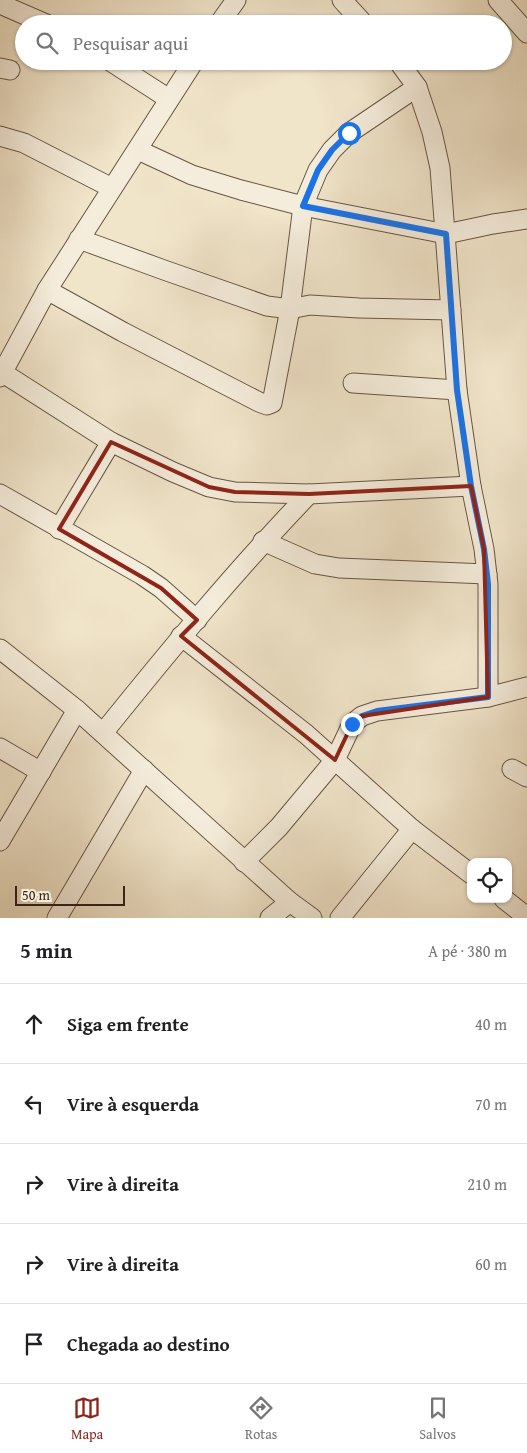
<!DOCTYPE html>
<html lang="pt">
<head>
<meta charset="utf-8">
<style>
  body { margin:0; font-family:"Gentium Book Plus",serif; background:#f2f2f2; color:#202124 }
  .controls { position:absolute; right:15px; bottom:15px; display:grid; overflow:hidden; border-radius:10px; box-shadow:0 1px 4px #0004 }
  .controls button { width:45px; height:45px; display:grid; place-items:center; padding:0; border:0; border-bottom:1px solid #e0e0e0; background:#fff; color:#202124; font:25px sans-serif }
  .scale { position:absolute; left:15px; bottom:12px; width:110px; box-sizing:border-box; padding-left:5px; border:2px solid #392618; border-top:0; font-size:14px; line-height:18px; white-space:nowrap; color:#392618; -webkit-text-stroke:4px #f5eddc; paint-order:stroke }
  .stop { position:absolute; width:15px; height:15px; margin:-11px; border:4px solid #1a73e8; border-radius:50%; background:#fff }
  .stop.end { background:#1a73e8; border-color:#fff; box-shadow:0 1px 5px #0008 }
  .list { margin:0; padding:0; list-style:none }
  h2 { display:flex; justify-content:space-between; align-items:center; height:65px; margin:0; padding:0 20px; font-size:21px }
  h2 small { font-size:16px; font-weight:400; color:#757577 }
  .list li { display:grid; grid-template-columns:32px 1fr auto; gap:15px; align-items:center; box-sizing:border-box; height:80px; padding:0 20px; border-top:1px solid #e0e0e0 }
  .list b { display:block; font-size:19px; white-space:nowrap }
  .list em { font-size:16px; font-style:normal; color:#757577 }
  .icon { flex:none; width:28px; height:28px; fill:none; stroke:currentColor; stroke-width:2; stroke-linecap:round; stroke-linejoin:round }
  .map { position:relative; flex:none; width:527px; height:918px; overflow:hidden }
  .search { position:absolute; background:#fff; box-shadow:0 1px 4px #0004; left:15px; right:15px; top:15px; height:55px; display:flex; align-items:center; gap:12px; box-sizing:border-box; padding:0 18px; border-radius:28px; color:#757577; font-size:19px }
  .sheet { height:465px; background:#fff }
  nav { display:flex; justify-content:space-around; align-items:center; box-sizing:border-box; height:70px; border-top:1px solid #e0e0e0; background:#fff; font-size:14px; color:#757577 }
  nav a { display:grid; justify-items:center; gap:2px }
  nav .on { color:#8f2418 }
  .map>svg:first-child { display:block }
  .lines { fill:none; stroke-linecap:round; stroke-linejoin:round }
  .minor-casing { stroke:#675644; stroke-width:21 }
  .minor { stroke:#f5eddc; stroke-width:19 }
  .route { stroke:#1a73e8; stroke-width:6 }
  .marked { fill:none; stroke:#8f2418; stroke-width:4; stroke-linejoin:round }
</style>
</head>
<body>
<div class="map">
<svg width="527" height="918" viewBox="0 0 527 918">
  <rect width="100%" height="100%" fill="#f0e4c9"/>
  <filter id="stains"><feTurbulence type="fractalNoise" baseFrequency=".004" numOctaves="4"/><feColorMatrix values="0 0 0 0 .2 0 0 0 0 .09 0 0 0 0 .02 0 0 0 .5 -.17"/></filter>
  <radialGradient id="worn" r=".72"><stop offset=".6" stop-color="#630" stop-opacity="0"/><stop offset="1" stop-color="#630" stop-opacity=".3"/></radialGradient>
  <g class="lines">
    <defs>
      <g id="minor">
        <path d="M342,0l22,24"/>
        <path d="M498,0l29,33"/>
        <path d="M0,4l46,20"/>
        <path d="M219,24l17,-24"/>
        <path d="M110,61l59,38"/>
        <path d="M398,61l19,26 15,45 8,36 17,222 14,96 13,63 4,35v113"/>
        <path d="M0,68l10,2"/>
        <path d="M0,136l24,7 88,45"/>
        <path d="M138,150l54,25 49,15 62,16 143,28 47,-10 34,-5"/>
        <path d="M79,239l85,31 103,36 23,3 20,-4 49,3 92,2"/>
        <path d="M47,290l76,42 136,70 8,3 5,-2 18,-94 13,-103 15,-36 14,-20 17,-17 68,-46"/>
        <path d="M0,371l111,71 62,30 36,15 26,5 74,2 162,-8"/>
        <path d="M0,377l47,-87 147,-229"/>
        <path d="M353,383l104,7"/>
        <path d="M0,494l142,81 19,13 36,32"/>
        <path d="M59,529l52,-87"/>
        <path d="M263,541l52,23 24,4 148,6"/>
        <path d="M181,636l125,98 106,95 59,45"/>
        <path d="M0,649l77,61 213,192 22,16"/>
        <path d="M103,733c66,-82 133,-163 206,-239"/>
        <path d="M0,748l41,24"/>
        <path d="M512,769l15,8"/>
        <path d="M0,841l77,-131"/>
        <path d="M244,862l35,-35 56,-67 17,-36 10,-8 15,-5 111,-14 39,-10"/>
        <path d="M504,899l23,18"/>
        <path d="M57,918l87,-148"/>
        <path d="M270,918l20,-16"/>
        <path d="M340,918l72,-89"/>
      </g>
    </defs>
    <use href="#minor" class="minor-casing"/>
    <use href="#minor" class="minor"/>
  </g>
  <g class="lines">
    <path class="route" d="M349,133l-17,17 -14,20 -15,36 143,28 11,156 14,96 13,63 4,35v113l-111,14 -15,5 -10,8"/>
  </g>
  <path class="marked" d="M111,442l98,45 26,5 74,2 162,-8 13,63 4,148 -126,19 -10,8 -17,36 -154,-124 16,-16 -36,-32 -102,-59z"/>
  <rect width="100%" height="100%" filter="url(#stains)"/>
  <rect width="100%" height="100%" fill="url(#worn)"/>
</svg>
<div class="controls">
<button><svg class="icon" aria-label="locate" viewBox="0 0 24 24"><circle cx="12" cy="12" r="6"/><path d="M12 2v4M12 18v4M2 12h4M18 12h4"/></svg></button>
</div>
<div class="scale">50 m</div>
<div class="stop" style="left:349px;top:133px"></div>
<div class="stop end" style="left:352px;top:724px"></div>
<div class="search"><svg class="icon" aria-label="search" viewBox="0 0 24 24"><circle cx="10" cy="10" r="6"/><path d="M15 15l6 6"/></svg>Pesquisar aqui</div>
</div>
<section class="sheet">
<h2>5 min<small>A pé · 380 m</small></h2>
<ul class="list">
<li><svg class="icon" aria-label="ahead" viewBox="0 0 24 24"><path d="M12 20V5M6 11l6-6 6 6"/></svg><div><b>Siga em frente</b></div><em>40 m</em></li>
<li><svg class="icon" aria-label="left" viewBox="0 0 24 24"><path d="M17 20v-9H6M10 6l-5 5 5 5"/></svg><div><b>Vire à esquerda</b></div><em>70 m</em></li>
<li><svg class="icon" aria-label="right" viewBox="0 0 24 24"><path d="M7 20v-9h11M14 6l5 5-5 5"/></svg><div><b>Vire à direita</b></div><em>210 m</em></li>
<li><svg class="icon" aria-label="right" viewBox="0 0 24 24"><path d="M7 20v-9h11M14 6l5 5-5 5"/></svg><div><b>Vire à direita</b></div><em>60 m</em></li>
<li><svg class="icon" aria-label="arrive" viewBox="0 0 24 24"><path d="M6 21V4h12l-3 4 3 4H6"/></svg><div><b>Chegada ao destino</b></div></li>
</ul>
</section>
<nav>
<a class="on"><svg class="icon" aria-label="map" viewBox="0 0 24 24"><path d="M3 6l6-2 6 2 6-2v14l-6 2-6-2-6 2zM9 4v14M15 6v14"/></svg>Mapa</a>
<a><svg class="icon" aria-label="directions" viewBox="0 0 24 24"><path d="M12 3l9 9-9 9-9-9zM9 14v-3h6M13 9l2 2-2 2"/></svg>Rotas</a>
<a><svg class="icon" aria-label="saved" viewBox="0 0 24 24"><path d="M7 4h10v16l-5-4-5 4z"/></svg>Salvos</a>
</nav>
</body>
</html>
